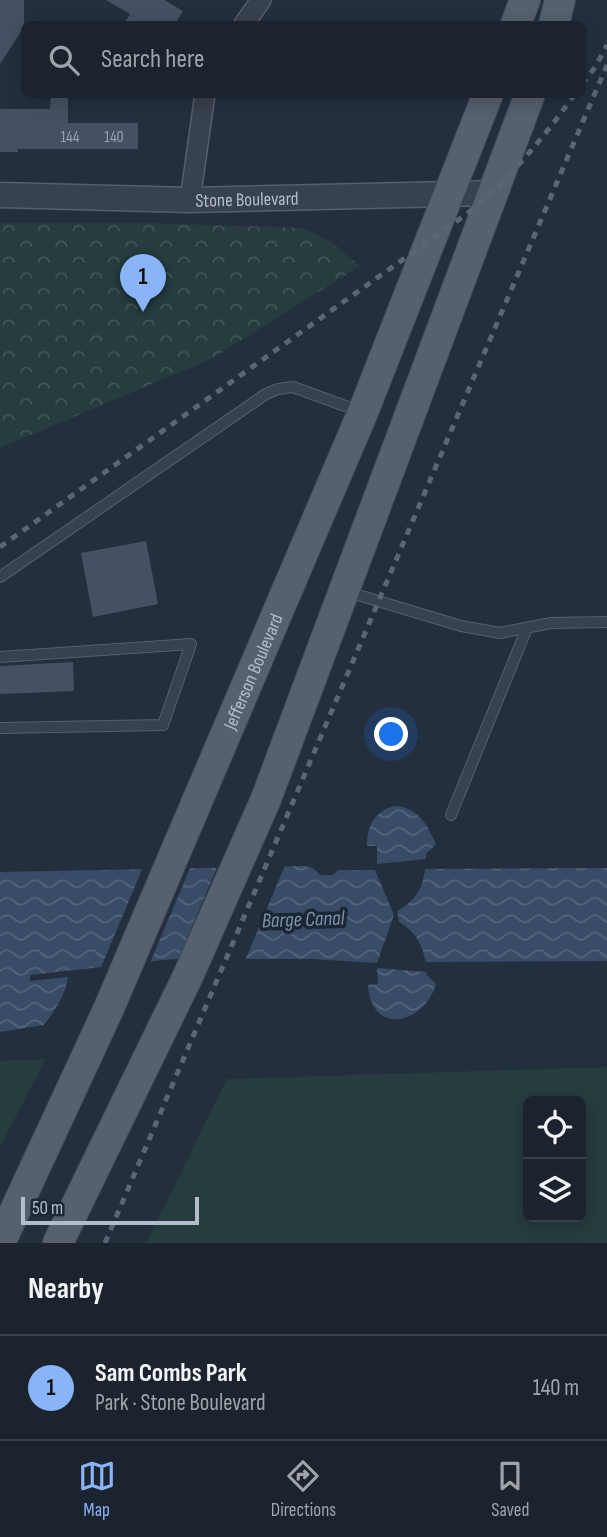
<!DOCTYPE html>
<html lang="en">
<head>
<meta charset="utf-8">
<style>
  body { margin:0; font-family:"Sofia Sans Condensed",sans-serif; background:#242b36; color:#f1f3f6 }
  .controls { position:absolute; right:21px; bottom:21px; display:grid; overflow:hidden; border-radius:10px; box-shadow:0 4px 18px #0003 }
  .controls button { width:63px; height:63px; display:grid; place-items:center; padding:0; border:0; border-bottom:2px solid #39404a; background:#1b232e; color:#f1f3f6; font:35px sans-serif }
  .scale { position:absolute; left:21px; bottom:18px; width:178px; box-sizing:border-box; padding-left:7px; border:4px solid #b4bcc9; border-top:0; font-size:19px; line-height:24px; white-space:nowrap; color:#b4bcc9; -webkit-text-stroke:5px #1d2633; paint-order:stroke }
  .you { position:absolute; left:392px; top:735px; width:24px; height:24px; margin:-18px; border:5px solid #fff; border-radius:50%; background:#1a73e8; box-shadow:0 0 0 10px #1a73e833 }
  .badge { display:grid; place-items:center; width:46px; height:46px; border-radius:50%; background:#8ab4f8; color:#111; font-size:23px; font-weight:700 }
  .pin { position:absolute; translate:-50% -58px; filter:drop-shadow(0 2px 4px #0008) }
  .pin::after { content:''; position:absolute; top:37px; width:24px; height:21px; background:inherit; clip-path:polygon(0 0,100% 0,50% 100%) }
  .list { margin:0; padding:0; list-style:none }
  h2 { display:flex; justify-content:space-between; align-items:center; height:91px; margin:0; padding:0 28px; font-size:30px }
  h2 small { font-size:23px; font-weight:400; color:#a0a4aa }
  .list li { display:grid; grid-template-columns:46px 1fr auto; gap:21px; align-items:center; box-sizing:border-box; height:105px; padding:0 28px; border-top:2px solid #39404a }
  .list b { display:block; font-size:26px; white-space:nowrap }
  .list p { margin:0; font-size:23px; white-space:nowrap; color:#a0a4aa }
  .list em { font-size:23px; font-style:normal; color:#a0a4aa }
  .icon { flex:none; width:38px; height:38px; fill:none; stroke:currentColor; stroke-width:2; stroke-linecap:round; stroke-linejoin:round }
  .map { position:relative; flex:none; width:607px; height:1243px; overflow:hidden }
  .search { position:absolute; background:#1b232e; box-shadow:0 4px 18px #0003; left:21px; right:21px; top:21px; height:77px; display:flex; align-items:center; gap:18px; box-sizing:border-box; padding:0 24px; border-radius:10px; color:#a0a4aa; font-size:26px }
  .sheet { height:196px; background:#1b232e }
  nav { display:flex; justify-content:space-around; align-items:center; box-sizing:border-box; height:98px; border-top:2px solid #39404a; background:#1b232e; font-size:19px; color:#a0a4aa }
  nav a { display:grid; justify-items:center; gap:4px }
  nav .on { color:#8ab4f8 }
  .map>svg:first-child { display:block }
  .grass { fill:#263c3f; fill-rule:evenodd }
  .park { fill:url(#park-crowns) }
  .water { fill:url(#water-waves) }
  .pier { fill:#242f3e }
  .building { fill:#455162 }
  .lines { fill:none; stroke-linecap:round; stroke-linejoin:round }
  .service-casing { stroke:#565f6c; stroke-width:12 }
  .minor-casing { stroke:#565f6c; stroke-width:22 }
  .tertiary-casing { stroke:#565f6c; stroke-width:27 }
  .primary-casing { stroke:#414a57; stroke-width:32 }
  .service { stroke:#38414e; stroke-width:10 }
  .minor { stroke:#38414e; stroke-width:19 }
  .tertiary { stroke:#38414e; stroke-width:24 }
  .primary { stroke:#56606e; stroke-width:30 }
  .rail { stroke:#5a6575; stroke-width:5; stroke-dasharray:7 7; stroke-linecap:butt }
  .labels { text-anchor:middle; stroke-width:7; stroke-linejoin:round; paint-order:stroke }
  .number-label { font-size:16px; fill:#98a1af }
  .street-label { font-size:19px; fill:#b4bcc9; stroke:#1d2633 }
  .water-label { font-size:21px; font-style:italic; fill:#7c92b1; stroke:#1d2633 }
</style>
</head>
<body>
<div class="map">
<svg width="607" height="1243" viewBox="0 0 607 1243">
  <defs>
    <pattern id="park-crowns" width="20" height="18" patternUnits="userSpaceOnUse" patternTransform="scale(1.75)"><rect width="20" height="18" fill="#263c3f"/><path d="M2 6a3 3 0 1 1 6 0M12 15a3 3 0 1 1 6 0" fill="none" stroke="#435659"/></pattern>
    <pattern id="water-waves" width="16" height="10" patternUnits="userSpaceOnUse" patternTransform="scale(1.75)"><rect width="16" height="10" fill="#394c67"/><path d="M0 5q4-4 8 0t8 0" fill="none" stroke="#53647b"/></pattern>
  </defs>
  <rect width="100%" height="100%" fill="#242f3e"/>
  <g class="grass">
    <path d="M46,1059l-46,88v-86z"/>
    <path d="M607,1067v176h-461l81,-164zM528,1101h53v116h-53z"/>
  </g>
  <path class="park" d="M0,223h147l155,5 29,14 29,24 -149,93 -211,89z"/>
  <g class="water">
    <path d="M394,806c24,1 33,18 42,38l-10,10v5l-49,5v-18h-10c0,-20 7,-34 27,-40z"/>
    <path d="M304,866l9,2 7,7h13l5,-5h37l19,45 -17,48 -65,-4h-139l-143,16v6l38,-4c-3,19 -13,33 -24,48l-44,7v-160z"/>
    <path d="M607,868v93l-181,1c-4,-18 -11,-31 -27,-40l-2,-11c18,-9 26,-23 28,-42z"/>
    <path d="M377,968l49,4 1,3 9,9c-12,41 -65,52 -68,1l10,-1z"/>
  </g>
  <g class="pier">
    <path d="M286,863l-42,100 -67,-1 41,-97z"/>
    <path d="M191,866l-42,99 -49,5 43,-103z"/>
  </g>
  <g class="building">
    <path d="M0,0h24v27l-24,37z"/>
    <path d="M106,0h58l19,11 -8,13h-51l6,-10z"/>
    <path d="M51,94h17v29h70v26h-120v3h-18v-43h50z"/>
    <path d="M146,541l12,63 -65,13 -12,-64z"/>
    <path d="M73,662l1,29 -74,3v-28z"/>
  </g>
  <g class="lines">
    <defs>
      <g id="service">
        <path d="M0,577l266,-183 12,-5 15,-2 66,24"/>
        <path d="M348,592l113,34 39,7 51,-10 56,-1"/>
        <path d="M0,657l191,-13 -28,81 -163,3"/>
        <path d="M451,815l76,-187"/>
      </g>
      <g id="minor">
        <path d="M244,24l17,-24"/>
        <path d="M190,200l15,-106"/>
      </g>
      <g id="tertiary">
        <path id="s1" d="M0,195l190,5 303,-7"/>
      </g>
      <g id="primary">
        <path d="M516,24l9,-24"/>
        <path d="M554,24l6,-24"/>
        <path id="s2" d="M0,1243l109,-235 254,-596 125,-318"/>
        <path d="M58,1243l130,-267 78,-177 264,-705"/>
      </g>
    </defs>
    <use href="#service" class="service-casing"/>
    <use href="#minor" class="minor-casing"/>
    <use href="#tertiary" class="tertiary-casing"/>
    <use href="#primary" class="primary-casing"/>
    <use href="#service" class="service"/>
    <use href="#minor" class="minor"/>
    <use href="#tertiary" class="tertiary"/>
    <use href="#primary" class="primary"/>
    <g class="rail">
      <path d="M582,84l14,-18 11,-21"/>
      <path d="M0,547l468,-334c42,-34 75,-75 107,-119"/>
      <path d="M105,1243l502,-1178"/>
    </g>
  </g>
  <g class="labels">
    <g class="number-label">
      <text x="70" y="142">144</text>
      <text x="114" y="142">140</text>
    </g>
    <g class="street-label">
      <text dy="7" stroke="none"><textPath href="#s1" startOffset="247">Stone Boulevard</textPath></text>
      <text dy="7" stroke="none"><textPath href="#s2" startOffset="625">Jefferson Boulevard</textPath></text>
    </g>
    <g class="water-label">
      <text transform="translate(303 919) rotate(-2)" y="7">Barge Canal</text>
    </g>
  </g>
</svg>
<div class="controls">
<button><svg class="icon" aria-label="locate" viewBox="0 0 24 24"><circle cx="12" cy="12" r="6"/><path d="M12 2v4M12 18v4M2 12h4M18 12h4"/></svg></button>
<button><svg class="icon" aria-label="layers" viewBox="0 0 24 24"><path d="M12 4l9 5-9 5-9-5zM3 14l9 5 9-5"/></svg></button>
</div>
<div class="scale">50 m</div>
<div class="you"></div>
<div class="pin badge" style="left:143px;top:312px">1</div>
<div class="search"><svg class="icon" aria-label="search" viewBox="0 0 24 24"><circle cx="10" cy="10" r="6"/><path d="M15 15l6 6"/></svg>Search here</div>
</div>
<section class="sheet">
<h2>Nearby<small></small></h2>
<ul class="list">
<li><span class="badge">1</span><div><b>Sam Combs Park</b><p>Park · Stone Boulevard</p></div><em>140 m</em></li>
</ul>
</section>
<nav>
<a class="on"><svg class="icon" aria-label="map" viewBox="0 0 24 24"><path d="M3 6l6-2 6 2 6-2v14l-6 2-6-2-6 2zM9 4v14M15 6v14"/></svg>Map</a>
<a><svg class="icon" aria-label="directions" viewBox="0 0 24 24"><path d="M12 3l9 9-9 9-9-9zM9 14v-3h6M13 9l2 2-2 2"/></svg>Directions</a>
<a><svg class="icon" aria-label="saved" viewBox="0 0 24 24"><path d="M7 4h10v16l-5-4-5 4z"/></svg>Saved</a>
</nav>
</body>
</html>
